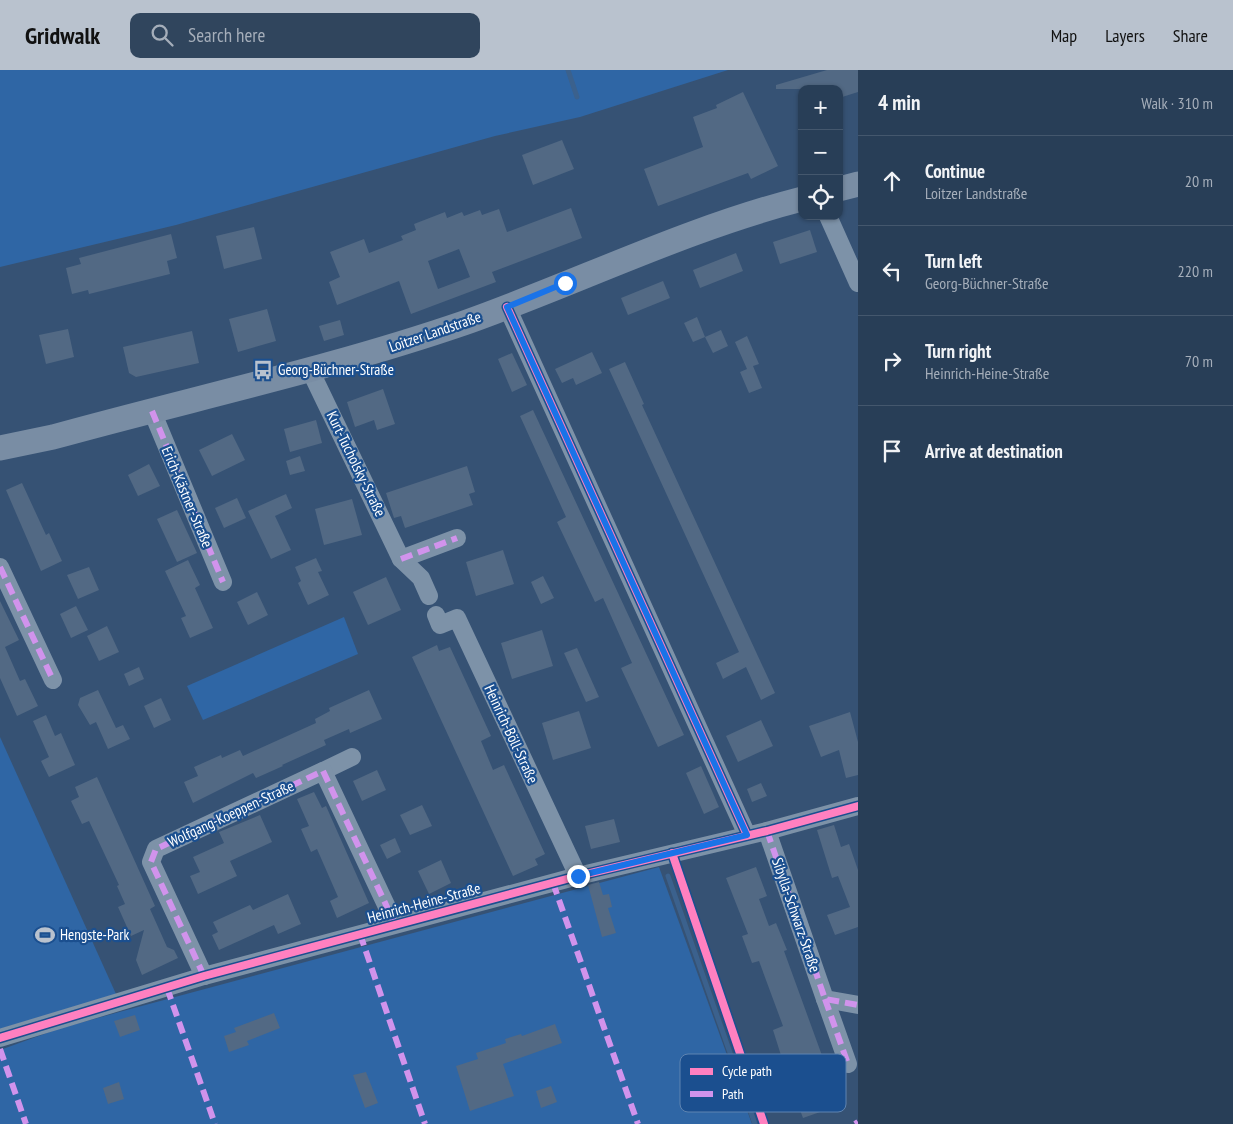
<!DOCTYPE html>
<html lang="en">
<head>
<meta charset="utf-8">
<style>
  body { margin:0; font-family:"PT Sans Narrow",sans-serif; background:#30455d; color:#f1f3f6 }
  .controls { position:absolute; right:15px; top:15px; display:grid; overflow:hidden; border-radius:10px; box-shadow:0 1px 4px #0004 }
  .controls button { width:45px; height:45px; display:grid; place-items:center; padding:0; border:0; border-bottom:1px solid #44576d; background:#283e57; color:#f1f3f6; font:25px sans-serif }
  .stop { position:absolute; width:15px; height:15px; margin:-11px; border:4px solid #1a73e8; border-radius:50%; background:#fff }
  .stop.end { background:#1a73e8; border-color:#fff; box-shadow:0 1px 5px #0008 }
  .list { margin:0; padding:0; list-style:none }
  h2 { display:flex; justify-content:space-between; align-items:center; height:65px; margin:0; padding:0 20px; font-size:21px }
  h2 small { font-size:16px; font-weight:400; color:#a5aeba }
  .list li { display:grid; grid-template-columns:32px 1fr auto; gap:15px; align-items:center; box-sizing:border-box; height:90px; padding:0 20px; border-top:1px solid #44576d }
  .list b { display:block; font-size:19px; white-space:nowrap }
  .list p { margin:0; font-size:16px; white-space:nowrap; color:#a5aeba }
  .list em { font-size:16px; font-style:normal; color:#a5aeba }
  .icon { flex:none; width:28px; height:28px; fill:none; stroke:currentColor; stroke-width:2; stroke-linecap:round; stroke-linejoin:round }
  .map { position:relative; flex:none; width:858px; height:1054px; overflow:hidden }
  header { display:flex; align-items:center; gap:30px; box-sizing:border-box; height:70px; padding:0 25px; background:#b9c2ce; color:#111 }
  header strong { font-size:24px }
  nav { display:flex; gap:28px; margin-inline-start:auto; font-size:18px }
  .search { width:350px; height:45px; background:#30455d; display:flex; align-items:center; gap:12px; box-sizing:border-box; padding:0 18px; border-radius:10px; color:#a5aeba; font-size:19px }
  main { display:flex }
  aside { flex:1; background:#283e57 }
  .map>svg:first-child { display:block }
  .green { fill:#2f66a5 }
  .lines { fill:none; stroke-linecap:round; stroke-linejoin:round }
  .stream { stroke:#3b618d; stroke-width:5 }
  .building { fill:#526984; fill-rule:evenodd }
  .minor { stroke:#7d92a8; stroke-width:18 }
  .secondary { stroke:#798da4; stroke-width:25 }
  .quiet { stroke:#d193ec; stroke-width:6; stroke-dasharray:12 6; stroke-linecap:butt }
  .cycleway-casing { stroke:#1b4f8f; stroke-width:11 }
  .cycleway { stroke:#ff80c0; stroke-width:8 }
  .route { stroke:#1a73e8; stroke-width:6 }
  .labels { text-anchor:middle; stroke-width:4.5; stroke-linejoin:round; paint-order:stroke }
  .street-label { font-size:15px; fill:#fff; stroke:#1b4f8f }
  .poi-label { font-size:15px; fill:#fff; stroke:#1b4f8f; text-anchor:start }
  .key { fill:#1b4f8f; stroke:#5f84b1; stroke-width:1 }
  .key-label { font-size:14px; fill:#fff }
</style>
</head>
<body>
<header>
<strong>Gridwalk</strong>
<div class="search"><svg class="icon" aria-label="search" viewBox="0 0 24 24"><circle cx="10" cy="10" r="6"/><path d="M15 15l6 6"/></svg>Search here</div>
<nav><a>Map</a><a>Layers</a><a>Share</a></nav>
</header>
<main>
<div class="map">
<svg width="858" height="1054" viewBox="0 0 858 1054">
  <rect width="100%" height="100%" fill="#365274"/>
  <g class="green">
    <path d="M0,0h728l-148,47 -85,19 -319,89 -176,42z"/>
    <path d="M344,547l14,37 -155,66 -16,-34z"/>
    <path d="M0,667l116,257 -116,35z"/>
    <path d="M659,797l93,257h-752v-74l58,-21 65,-18z"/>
  </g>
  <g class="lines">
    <g class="stream">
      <path d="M568,0l9,27"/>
      <path d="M668,806l87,248"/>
    </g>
  </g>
  <g class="building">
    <path d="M827,0h31v22l-19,6v-9h-63v-4z"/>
    <path d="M743,22l35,74 -27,13 -3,-6 -90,33 -14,-37 59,-22 -10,-30 24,-9 -1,-3z"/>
    <path d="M562,70l12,29 -41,16 -11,-30z"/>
    <path d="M571,138l11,30 -90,34 4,10 -85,32 -12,-33 -62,24 -8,-23 11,-5 -10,-25 34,-13 5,14 34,-13 -2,-4 15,-6 -2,-6 31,-12 2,6 15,-6 2,4 16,-6 2,5 17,-6 8,23zM459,179l11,28 -32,12 -10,-28z"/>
    <path d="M254,157l8,32 -38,10 -8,-33z"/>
    <path d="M810,160l7,22 -37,12 -7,-22z"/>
    <path d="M171,164l6,24 -10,3 3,13 -81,20 -1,-4 -16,4 -6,-26 15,-4 -2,-6z"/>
    <path d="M736,183l7,18 -43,17 -7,-18z"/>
    <path d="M663,211l7,17 -42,17 -7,-17z"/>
    <path d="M267,239l9,32 -38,11 -9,-33z"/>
    <path d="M697,247l8,20 -12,5 -9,-19z"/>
    <path d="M340,250l4,15 -20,6 -5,-15z"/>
    <path d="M68,259l6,28 -28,7 -7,-29z"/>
    <path d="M721,260l7,16 -15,7 -8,-16z"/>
    <path d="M192,261l7,32 -63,14 -7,-4 -6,-26z"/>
    <path d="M747,266l12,28 -6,2 9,22 -13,5 -9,-21 7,-3 -12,-27z"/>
    <path d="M592,282l10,21 -26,12 -3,-7 -11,5 -7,-14z"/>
    <path d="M512,283l15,32 -15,7 -14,-33z"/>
    <path d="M625,292l19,42 -2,1 133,288 -14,7 -15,-33 -23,12 -7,-16 23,-11 -130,-283z"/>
    <path d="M383,319l12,35 -18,6 -3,-10 -19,7 -8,-25z"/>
    <path d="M533,340l151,325 -26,12 -37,-79 11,-5 -29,-65 -8,4 -38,-80 9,-5 -46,-101z"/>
    <path d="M316,350l6,23 -32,9 -6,-23z"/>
    <path d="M232,364l13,26 -33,16 -13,-26z"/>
    <path d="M300,386l5,15 -15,4 -4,-14z"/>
    <path d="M149,394l11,22 -22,10 -10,-21z"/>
    <path d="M467,396l8,26 -6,2 4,11 -68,23 -4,-12 -7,2 -8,-25z"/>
    <path d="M22,413l24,52 3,-2 13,28 -21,10 -35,-81z"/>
    <path d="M286,424l6,14 -17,8 16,34 -20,9 -23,-48z"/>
    <path d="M237,428l9,20 -22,10 -9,-20z"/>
    <path d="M352,429l10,36 -38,10 -9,-36z"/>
    <path d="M177,440l20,43 -20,9 -20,-43z"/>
    <path d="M503,480l11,34 -38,12 -10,-34z"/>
    <path d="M316,488l6,13 -4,1 11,23 -21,10 -10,-22 3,-2 -6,-14z"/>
    <path d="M188,490l12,25 -5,3 18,40 -23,10 -9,-20 5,-2 -21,-45z"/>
    <path d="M89,497l10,23 -21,9 -11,-24z"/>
    <path d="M543,506l11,22 -13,6 -10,-22z"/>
    <path d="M386,507l15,33 -33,15 -15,-33z"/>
    <path d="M257,522l11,23 -20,10 -11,-23z"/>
    <path d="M0,531l19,39 -14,7 15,34 5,-2 13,27 -21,10 -17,-38z"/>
    <path d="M76,536l12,24 -17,8 -11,-24z"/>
    <path d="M107,556l12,26 -20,9 -12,-25z"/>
    <path d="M542,560l11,36 -41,13 -11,-36z"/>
    <path d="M437,575l2,6 11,-4 41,89 -10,5 12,29 11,-5 41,89 -10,5 3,6 -25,11 -101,-219z"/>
    <path d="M577,578l22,49 -13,5 -22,-49z"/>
    <path d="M139,597l5,12 -15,7 -5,-12z"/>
    <path d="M98,620l18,38 7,-3 7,14 -22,10 -12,-27 -6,3 -12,-20 2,-7z"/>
    <path d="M369,620l13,29 -32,14 -1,-4 -25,11 2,5 -44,20 1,1 -27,12 -3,-5 -60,30 -9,-21 14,-6 -4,-9 27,-12 1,3 18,-8 3,6 73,-33 -1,-4 15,-8 -1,-3z"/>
    <path d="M161,628l10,22 -17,8 -10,-22z"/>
    <path d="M579,641l12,37 -38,12 -11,-37z"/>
    <path d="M850,642l8,30v33l-12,3 -7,-28 -18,7 -12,-31z"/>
    <path d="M46,645l9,21 6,-3 14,32 -26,12 -8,-16 8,-4 -16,-36z"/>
    <path d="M761,650l12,26 -35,16 -12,-26z"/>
    <path d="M701,696l18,41 -15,7 -18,-41z"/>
    <path d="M377,700l9,20 -24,11 -9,-20z"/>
    <path d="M97,707l58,129 -5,3 17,38 7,3 4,8 -36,17 -6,-15 8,-30 -13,6 -13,-29 7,-3 -8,-18 2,-1 -30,-64 -7,3 -11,-23 8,-4 -4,-10z"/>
    <path d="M761,713l6,13 -15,6 -5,-13z"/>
    <path d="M314,722l8,16 4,-2 43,97 -32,15 -7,-17 8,-4 -21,-48 -6,3 -10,-23 8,-3 -12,-27z"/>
    <path d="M422,735l10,21 -22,9 -10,-20z"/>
    <path d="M260,745l12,27 -42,19 7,15 -39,18 -8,-18 10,-4 -7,-15 31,-14 -5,-11z"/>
    <path d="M614,749l6,23 -29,7 -6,-23z"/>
    <path d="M834,755l7,22 8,-3 9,26v57l-23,8 -8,-20 23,-8 -12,-31 -6,2 -15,-48z"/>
    <path d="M395,768l6,14 -14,7 -7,-14z"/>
    <path d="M441,790l10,23 -22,11 -11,-23z"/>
    <path d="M756,797l11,29 -8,3 10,27 7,-3 11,27 -3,1 56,154 -37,13 -9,-24 10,-4 -9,-25 -10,3 -12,-38 10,-4 -24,-65 -7,2 -10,-27 6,-2 -22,-56z"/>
    <path d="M599,812l4,13 6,-1 3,13 -4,1 8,25 -14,4 -14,-52z"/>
    <path d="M288,824l13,30 -23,10 -4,-9 -55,25 -7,-15 6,-3 -5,-10 37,-17 3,5z"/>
    <path d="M274,943l6,15 -33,13 2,4 -20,7 -5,-16 12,-4 -2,-4z"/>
    <path d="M135,945l5,15 -20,7 -6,-16z"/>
    <path d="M555,954l7,19 -59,21 11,32 -44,15 -14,-45 22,-7 -2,-6 30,-10 -1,-4 16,-5 1,2z"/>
    <path d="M366,1002l12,31 -13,5 -12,-33z"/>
    <path d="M119,1012l5,17 -16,5 -5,-16z"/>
    <path d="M551,1016l6,16 -16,6 -5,-17z"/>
  </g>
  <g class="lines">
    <g class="minor">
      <path d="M828,146l30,67"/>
      <path d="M507,237l240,528"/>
      <path d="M310,300l91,189 20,19 8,18"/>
      <path d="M152,341l71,171"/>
      <path d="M401,489l56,-21"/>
      <path d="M0,497l53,113"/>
      <path d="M436,545l4,10 17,-7 121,258"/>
      <path d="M323,701l29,-14"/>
      <path d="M767,761l58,168 33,6"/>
      <path d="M204,906l-53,-114 5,-13 167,-78 72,153"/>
      <path d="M825,929l23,65"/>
      <path d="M0,968l204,-62 374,-100 189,-45 91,-25"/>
    </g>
    <g class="secondary">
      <path d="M839,119l19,-5"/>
      <path d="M0,378l53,-11c137,-38 277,-68 411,-114 113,-40 221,-94 338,-124"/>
    </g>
    <g class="quiet">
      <path d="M152,341l71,171"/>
      <path d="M401,489l56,-21"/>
      <path d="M0,497l53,113"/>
      <path d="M767,761l58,168 33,6"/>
      <path d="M553,813l85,241"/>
      <path d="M360,864l65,190"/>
      <path d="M204,906l-53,-114 5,-13 167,-78 72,153"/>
      <path d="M167,918l48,136"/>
      <path d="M825,929l23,65"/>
      <path d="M0,979l26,75"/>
      <path d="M855,1054l3,-2"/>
    </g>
    <defs>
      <g id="cycleway">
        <path d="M507,237l240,528"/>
        <path d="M672,783l92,271"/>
        <path d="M0,968l204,-62 374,-100 189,-45 91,-25"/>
      </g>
    </defs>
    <use href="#cycleway" class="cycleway-casing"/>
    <use href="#cycleway" class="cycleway"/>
  </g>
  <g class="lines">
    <path class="route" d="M565,213l-58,24 240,528 -169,41"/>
  </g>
  <defs>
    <symbol id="bus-bare" viewBox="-9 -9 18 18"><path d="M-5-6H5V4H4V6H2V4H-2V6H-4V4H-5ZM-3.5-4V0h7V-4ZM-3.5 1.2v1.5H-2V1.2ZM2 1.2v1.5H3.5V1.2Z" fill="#b9c2ce" stroke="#1b4f8f" stroke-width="2.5" paint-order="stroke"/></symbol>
    <symbol id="stadium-bare" viewBox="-9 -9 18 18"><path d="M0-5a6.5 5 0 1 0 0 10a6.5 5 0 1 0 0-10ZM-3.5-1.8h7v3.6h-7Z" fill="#b9c2ce" stroke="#1b4f8f" stroke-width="2.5" paint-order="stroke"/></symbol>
  </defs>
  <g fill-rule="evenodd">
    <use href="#bus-bare" x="249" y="286" width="28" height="28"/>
    <use href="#stadium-bare" x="31" y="851" width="28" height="28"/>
  </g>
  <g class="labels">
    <g class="street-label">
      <text transform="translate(435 262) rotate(-19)" y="5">Loitzer Landstraße</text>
      <text transform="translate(356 394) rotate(64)" y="5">Kurt-Tucholsky-Straße</text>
      <text transform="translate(187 427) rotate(67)" y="5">Erich-Kästner-Straße</text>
      <text transform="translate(511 664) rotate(65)" y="5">Heinrich-Böll-Straße</text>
      <text transform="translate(231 744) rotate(-25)" y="5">Wolfgang-Koeppen-Straße</text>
      <text transform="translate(424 833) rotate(-15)" y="5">Heinrich-Heine-Straße</text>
      <text transform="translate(796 845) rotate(71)" y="5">Sibylla-Schwarz-Straße</text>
    </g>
    <g class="poi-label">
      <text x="278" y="305">Georg-Büchner-Straße</text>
      <text x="60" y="870">Hengste-Park</text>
    </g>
  </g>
  <rect x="680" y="984" width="166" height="58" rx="8" class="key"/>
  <rect x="690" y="998" width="23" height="7" fill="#ff80c0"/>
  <rect x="690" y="1021" width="23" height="6" fill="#d193ec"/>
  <g class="key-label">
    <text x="722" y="1006">Cycle path</text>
    <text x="722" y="1029">Path</text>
  </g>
</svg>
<div class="controls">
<button>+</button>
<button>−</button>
<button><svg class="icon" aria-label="locate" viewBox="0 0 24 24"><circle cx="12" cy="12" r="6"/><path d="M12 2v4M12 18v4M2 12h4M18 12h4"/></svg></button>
</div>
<div class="stop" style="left:565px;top:213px"></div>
<div class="stop end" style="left:578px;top:806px"></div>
</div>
<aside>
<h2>4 min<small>Walk · 310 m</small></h2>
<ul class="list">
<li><svg class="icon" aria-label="ahead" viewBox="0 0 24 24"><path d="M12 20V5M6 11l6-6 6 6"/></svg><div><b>Continue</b><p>Loitzer Landstraße</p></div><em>20 m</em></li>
<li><svg class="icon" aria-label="left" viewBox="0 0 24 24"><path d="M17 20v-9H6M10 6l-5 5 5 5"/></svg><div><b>Turn left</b><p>Georg-Büchner-Straße</p></div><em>220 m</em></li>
<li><svg class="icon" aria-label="right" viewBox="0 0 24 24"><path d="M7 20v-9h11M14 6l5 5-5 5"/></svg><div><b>Turn right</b><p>Heinrich-Heine-Straße</p></div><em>70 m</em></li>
<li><svg class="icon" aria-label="arrive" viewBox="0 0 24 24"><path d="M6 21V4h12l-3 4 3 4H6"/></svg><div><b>Arrive at destination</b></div></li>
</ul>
</aside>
</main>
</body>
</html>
